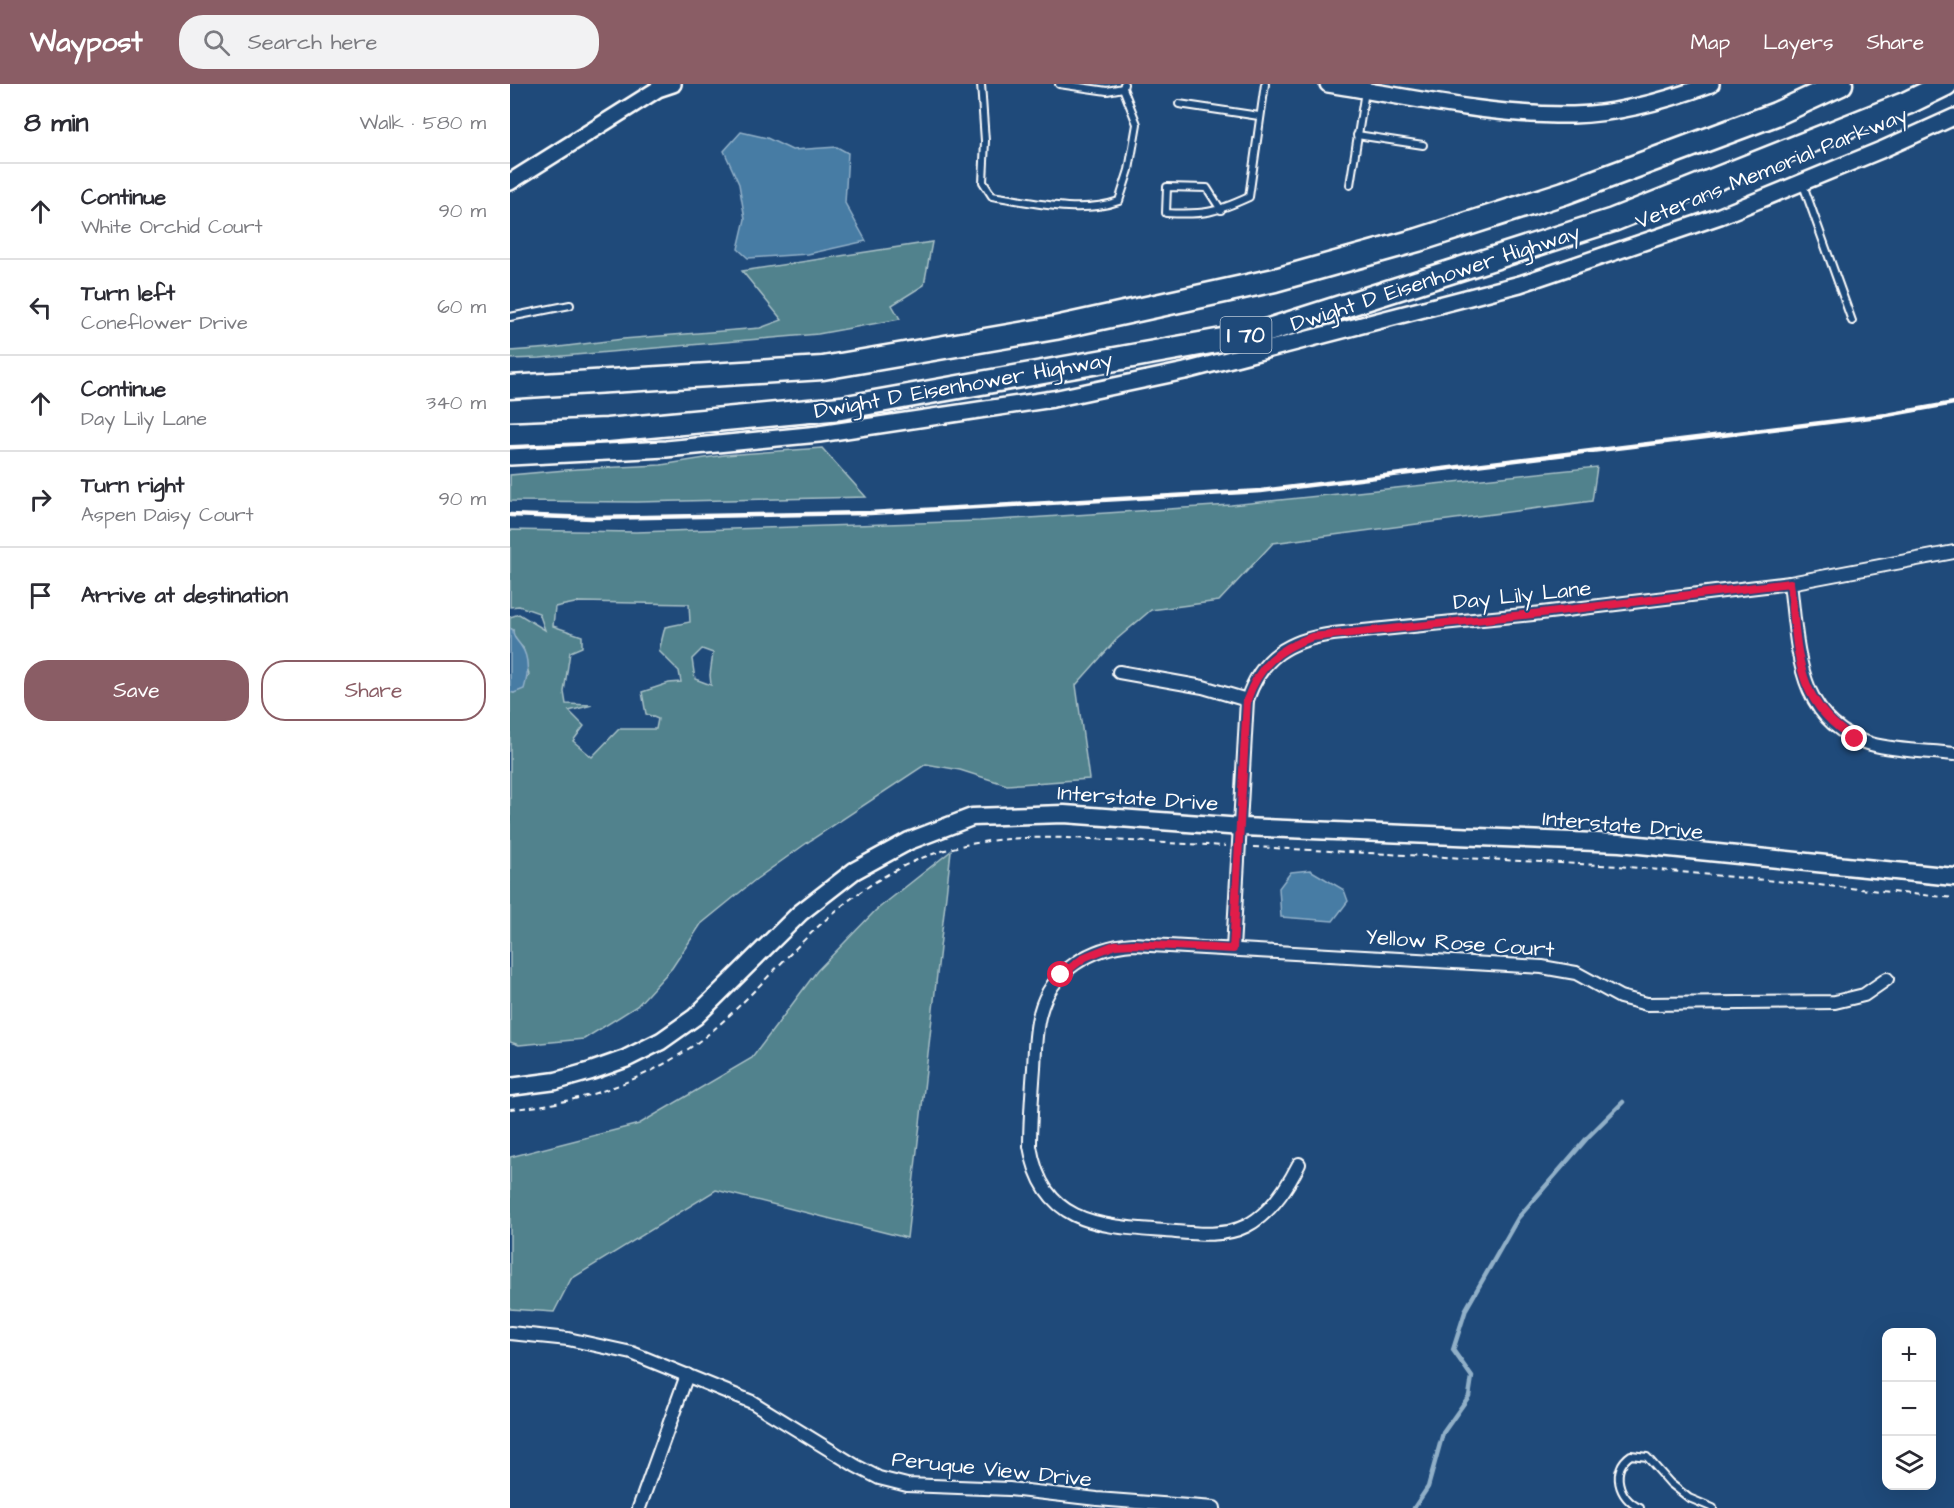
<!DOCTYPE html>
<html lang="en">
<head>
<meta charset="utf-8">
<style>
  body { margin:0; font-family:"Architects Daughter",sans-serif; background:#f2f2f3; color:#2b2b33 }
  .controls { position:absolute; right:18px; bottom:18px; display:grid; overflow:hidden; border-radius:12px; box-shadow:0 6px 24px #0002 }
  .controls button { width:54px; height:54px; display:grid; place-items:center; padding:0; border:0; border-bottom:2px solid #e1e1e2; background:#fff; color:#2b2b33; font:30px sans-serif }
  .stop { position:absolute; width:18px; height:18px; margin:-14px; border:4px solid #e11d48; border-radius:50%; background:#fff }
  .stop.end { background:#e11d48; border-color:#fff; box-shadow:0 2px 6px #0008 }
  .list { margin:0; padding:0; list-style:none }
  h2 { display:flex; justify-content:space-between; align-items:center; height:78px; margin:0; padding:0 24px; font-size:26px }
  h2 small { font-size:20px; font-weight:400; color:#7c7c81 }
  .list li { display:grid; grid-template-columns:39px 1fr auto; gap:18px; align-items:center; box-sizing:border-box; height:96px; padding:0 24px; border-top:2px solid #e1e1e2 }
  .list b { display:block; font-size:22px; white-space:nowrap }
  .list p { margin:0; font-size:20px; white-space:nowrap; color:#7c7c81 }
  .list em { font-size:20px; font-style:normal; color:#7c7c81 }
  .actions { display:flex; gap:12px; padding:18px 24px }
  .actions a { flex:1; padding:14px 0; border:2px solid #8a5d65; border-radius:24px; text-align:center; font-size:21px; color:#8a5d65 }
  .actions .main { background:#8a5d65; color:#fff }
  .icon { flex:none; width:33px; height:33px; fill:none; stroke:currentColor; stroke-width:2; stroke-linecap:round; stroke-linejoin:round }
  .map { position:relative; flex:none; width:1444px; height:1424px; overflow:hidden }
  header { display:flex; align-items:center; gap:36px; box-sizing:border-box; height:84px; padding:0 30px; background:#8a5d65; color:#fff }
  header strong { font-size:28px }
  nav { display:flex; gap:33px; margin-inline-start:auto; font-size:21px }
  .search { width:420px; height:54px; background:#f2f2f3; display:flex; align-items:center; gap:15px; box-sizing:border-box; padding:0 21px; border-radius:24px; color:#7c7c81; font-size:22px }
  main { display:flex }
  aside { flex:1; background:#fff }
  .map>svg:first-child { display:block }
  .green { fill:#51828d; stroke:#a8c0c6; stroke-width:1.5; fill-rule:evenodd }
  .water { fill:#477ba4; stroke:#91b0c8; stroke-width:1.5 }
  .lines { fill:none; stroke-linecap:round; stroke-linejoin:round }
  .stream { stroke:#91b0c8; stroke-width:4.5 }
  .service-casing { stroke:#fff; stroke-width:10 }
  .minor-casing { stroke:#fff; stroke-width:16 }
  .tertiary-casing { stroke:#fff; stroke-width:20 }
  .secondary-casing { stroke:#fff; stroke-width:21 }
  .motorway-casing { stroke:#fff; stroke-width:27 }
  .path { stroke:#fff; stroke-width:2; stroke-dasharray:6 4.5; stroke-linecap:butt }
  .service { stroke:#1f4a7a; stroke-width:6 }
  .minor { stroke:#1f4a7a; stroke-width:12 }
  .tertiary { stroke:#1f4a7a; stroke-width:15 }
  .secondary { stroke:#1f4a7a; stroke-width:16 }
  .motorway { stroke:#1f4a7a; stroke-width:22 }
  .rail { stroke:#fff; stroke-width:4.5 }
  .route { stroke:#e11d48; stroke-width:8 }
  .labels { text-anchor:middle; stroke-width:4.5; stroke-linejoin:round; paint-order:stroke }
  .shield { fill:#1f4a7a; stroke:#bcc9d7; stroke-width:1.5 }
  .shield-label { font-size:21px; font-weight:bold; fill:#fff }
  .street-label { font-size:22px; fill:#fff; stroke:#1f4a7a }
</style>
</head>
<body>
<header>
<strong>Waypost</strong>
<div class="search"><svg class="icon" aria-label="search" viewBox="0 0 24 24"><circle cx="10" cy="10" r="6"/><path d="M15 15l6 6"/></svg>Search here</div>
<nav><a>Map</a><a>Layers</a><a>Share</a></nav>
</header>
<main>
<aside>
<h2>8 min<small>Walk · 580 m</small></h2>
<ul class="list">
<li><svg class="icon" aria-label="ahead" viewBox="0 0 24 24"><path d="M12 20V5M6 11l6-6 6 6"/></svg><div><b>Continue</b><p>White Orchid Court</p></div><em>90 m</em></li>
<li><svg class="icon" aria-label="left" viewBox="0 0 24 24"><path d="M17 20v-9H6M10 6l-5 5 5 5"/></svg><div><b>Turn left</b><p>Coneflower Drive</p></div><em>60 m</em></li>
<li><svg class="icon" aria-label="ahead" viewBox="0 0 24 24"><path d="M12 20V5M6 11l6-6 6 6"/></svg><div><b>Continue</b><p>Day Lily Lane</p></div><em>340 m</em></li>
<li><svg class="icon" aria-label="right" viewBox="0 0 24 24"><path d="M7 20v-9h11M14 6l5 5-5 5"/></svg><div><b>Turn right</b><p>Aspen Daisy Court</p></div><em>90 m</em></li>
<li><svg class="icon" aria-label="arrive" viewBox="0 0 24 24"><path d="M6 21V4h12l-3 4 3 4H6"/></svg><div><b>Arrive at destination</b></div></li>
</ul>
<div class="actions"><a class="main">Save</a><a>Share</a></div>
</aside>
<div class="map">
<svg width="1444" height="1424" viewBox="0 0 1444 1424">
  <rect width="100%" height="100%" fill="#1f4a7a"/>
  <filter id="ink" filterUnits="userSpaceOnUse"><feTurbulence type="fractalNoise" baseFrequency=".0167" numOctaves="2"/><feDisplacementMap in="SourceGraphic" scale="12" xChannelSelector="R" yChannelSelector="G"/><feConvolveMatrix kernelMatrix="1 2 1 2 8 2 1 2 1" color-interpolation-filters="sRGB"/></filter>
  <g filter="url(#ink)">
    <g class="green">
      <path d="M422,158l-8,43 -32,20 8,14 -82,15 -278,24 -30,1v-8l41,-3 72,-9 137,-11 22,-8 -40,-49z"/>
      <path d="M312,364l44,49 -229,5 -127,-1v-26l67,-6 84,-4 63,-10z"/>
      <path d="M1087,383l-5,34 -319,42 -54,58 -68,9 -34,29 -41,46 13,94 -82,6 -47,-15 -34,-6 -115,76 -56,40 -54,44 -29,44 -35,38 -53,33 -65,6 -9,-3v-350l4,1 15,-18 -6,-27 -10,-10v-8l-3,-2v-11l9,-3 26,16 -6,-17 -20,-7 -9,1v-77l126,2 344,-11 251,-16zM70,518l109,2 1,18 -25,5 -6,24 20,20 2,11 -12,1 -27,9 4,22 12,5 -2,10h-37l-27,28 -19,-16 11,-15 -15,-15 23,-6 -26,-1 -2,-12 6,-40 12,-5v-11l-29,-10 2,-19zM192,565l11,4 -3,22 1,10 -16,-6 -3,-20z"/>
      <path d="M441,767l-44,387 -191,-48 -145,89 -17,33 -44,-3v-152l129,-33 113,-66 65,-87 58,-60z"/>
    </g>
    <g class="water">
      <path d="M231,48l26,6 25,12 45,-3 11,6 -3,50 21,38 -58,13 -60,4 -10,-9 7,-30 -6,-35 -15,-33z"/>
      <path d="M0,544l3,2c0,8 4,10 8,16 9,12 7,30 3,43l-10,4 -4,-1z"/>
      <path d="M800,786l34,20 4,11 -15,20 -52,-4 -2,-29 12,-16z"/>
    </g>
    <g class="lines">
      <path class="stream" d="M904,1424l14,-21 15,-54 26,-37 3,-19 -19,-27 13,-41 52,-91 70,-81 35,-35"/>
      <defs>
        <g id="service">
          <path d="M471,0l4,57 -2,41 9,14c40,6 87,19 127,5l10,-31 8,-46 -14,-36 1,-4"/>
          <path d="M549,0l48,7 16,-3"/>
          <path d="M669,20l80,12"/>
          <path d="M847,51l66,10"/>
          <path d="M1292,98l50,139"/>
          <path d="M840,101l15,-94"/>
          <path d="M711,126l-14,-22 -40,-1 -1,26c38,2 48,0 83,-16l16,-113"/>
          <path d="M0,233l60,-12"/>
          <path d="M1130,1424c-22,-9 -30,-39 -9,-53l16,2 23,26 19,15 24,10"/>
        </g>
        <g id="minor">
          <path d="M1280,499c8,63 6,140 81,161 26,7 56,7 83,10"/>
          <path d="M609,588l84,15 44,13"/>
          <path d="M723,865l14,-249c14,-43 42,-60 86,-66l200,-20 257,-31 164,-31"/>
          <path d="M789,1080c-12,24 -29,50 -53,62 -24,12 -55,7 -81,5 -66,-5 -122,-6 -135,-85 0,-26 2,-52 4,-78 1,-18 1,-38 6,-55 11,-43 52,-66 93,-69l409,23 34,6 44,24 27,7 188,-2 29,-7 23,-16"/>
          <path d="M0,1249l58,6 64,14 120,49 104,64 23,12 28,7 102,4 88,10 117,9"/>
          <path d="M129,1424l48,-133"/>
        </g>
        <g id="tertiary">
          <path d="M818,0c81,13 162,32 245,31 46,-1 95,-15 138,-31"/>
          <path d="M0,98l148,-93 15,-5"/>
          <path d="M0,373l156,-8 153,-15 234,-35 132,-28 335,-87 200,-68 161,-66 73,-33"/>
        </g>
        <path id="secondary" d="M0,1003l46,-6 35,-10 34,-12 36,-18 34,-24 105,-104 54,-42 55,-30 63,-24 92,-3 178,13 378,16 334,34"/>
        <g id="motorway">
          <path d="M0,303l313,-19 232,-40 220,-48 143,-40 146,-47 212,-79 65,-30"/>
          <path d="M0,350l97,-4 234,-22 415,-74 357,-114 294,-117 39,-19"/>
        </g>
      </defs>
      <use href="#service" class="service-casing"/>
      <use href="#minor" class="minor-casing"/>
      <use href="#tertiary" class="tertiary-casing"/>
      <use href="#secondary" class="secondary-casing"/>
      <use href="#motorway" class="motorway-casing"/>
      <g class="path">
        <path d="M743,763l365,19 336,32"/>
        <path d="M0,1025c75,-5 154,-34 210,-85 66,-60 112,-128 197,-164 62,-26 126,-24 191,-20 40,2 79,4 118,6"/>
      </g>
      <use href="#service" class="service"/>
      <use href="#minor" class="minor"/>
      <use href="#tertiary" class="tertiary"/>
      <use href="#secondary" class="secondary"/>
      <use href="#motorway" class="motorway"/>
      <path class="rail" d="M0,431l82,3 278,-5 391,-22 626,-76 67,-12"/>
    </g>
  </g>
  <g class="lines" filter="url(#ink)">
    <path class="route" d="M551,891l24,-18 30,-12 18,-1 100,5 14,-249c12,-35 31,-51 65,-63l221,-23 257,-31c9,65 2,118 65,156"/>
  </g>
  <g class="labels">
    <rect class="shield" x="710.5" y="233" width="51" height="36" rx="4.5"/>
    <g class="shield-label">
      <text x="736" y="258">I 70</text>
    </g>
    <g class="street-label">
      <text transform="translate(1261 83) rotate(-22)" y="8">Veterans Memorial Parkway</text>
      <text transform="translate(925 193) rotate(-18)" y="8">Dwight D Eisenhower Highway</text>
      <text transform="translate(453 300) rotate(-10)" y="8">Dwight D Eisenhower Highway</text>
      <text transform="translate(1012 510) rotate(-6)" y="8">Day Lily Lane</text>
      <text transform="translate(628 713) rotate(4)" y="8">Interstate Drive</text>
      <text transform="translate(1113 740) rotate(5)" y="8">Interstate Drive</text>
      <text transform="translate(950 858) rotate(4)" y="8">Yellow Rose Court</text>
      <text transform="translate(482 1384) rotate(6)" y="8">Peruque View Drive</text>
    </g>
  </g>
</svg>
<div class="controls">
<button>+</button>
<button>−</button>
<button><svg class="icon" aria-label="layers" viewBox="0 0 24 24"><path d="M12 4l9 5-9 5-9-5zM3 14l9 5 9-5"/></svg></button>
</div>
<div class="stop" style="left:551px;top:891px"></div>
<div class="stop end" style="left:1345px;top:655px"></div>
</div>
</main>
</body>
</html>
